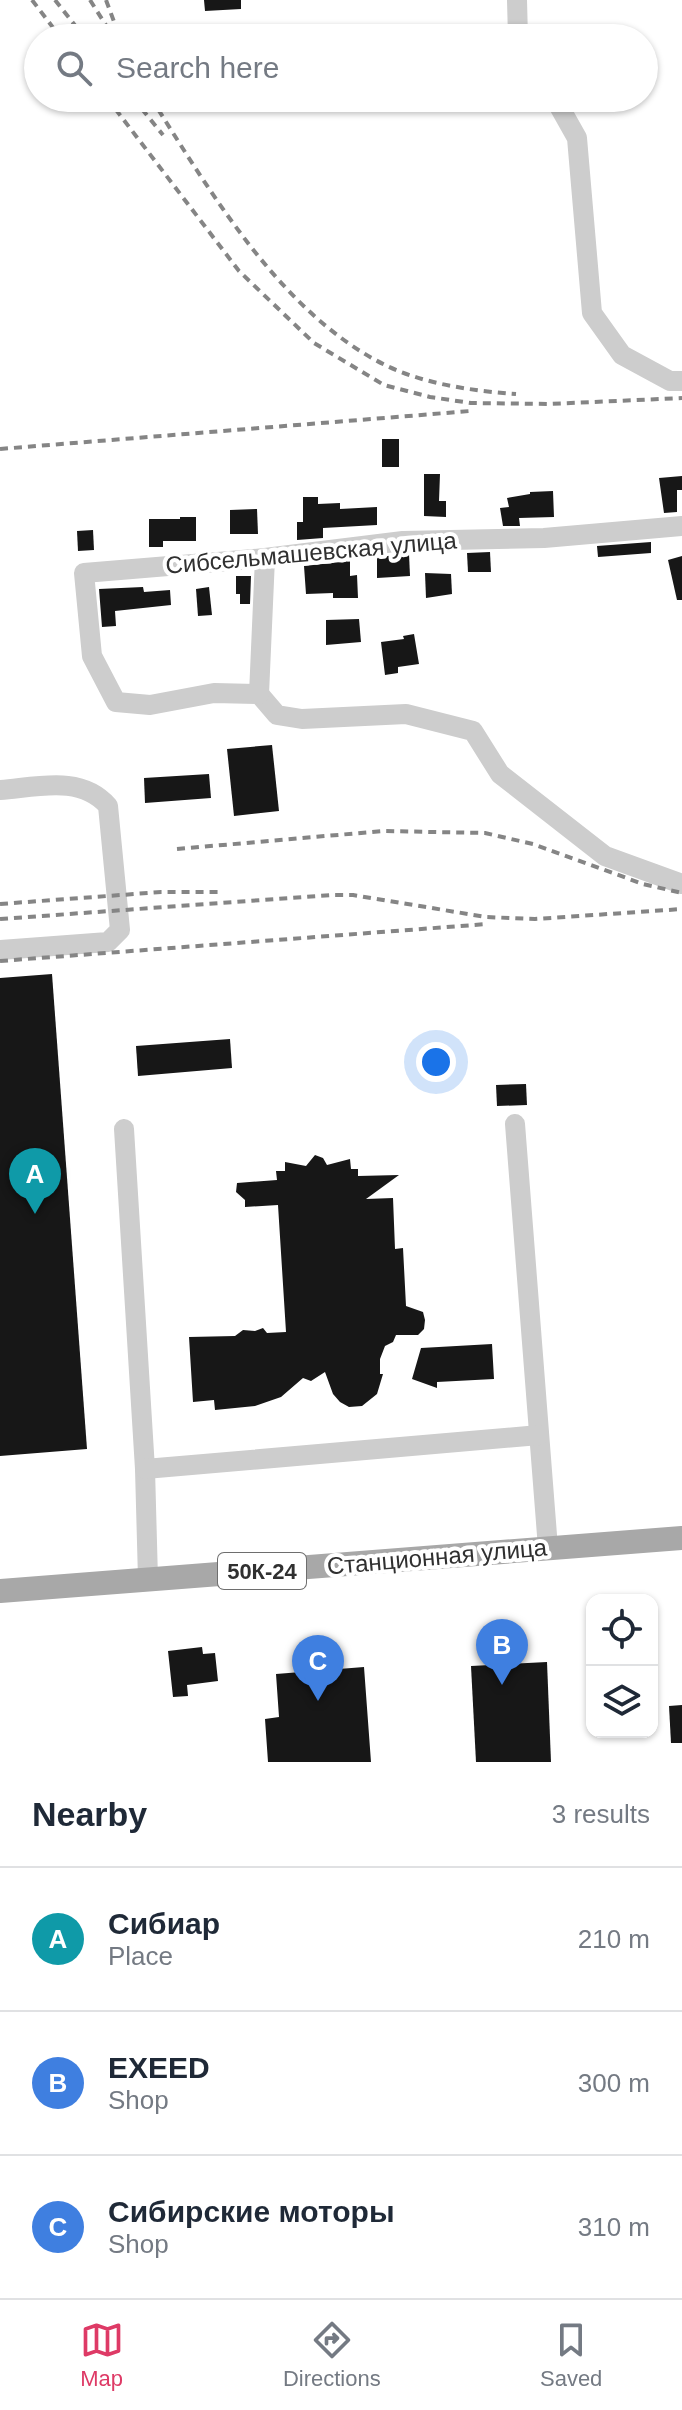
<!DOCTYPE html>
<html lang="en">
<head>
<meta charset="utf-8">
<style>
  body { margin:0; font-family:Helvetica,sans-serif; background:#f2f2f3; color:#1f2937 }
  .controls { position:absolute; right:24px; bottom:24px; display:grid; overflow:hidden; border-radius:16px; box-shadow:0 2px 6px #0004 }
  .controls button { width:72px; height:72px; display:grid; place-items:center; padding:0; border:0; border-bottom:2px solid #e0e1e3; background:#fff; color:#1f2937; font:40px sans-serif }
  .you { position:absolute; left:436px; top:1062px; width:28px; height:28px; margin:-20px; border:6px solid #fff; border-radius:50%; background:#1a73e8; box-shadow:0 0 0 12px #1a73e833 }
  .badge { display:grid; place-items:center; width:52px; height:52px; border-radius:50%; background:#de3a66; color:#fff; font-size:26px; font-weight:700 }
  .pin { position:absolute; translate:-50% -66px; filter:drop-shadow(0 2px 4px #0008) }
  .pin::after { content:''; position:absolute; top:42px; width:28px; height:24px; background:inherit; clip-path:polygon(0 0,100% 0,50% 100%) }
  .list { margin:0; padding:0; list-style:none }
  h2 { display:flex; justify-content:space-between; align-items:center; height:104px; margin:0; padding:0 32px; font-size:34px }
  h2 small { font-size:26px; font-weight:400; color:#747a83 }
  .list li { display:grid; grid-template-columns:52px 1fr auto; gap:24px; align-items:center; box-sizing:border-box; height:144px; padding:0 32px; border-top:2px solid #e0e1e3 }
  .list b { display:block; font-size:30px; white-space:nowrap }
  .list p { margin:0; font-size:26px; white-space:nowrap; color:#747a83 }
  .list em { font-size:26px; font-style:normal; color:#747a83 }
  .icon { flex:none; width:44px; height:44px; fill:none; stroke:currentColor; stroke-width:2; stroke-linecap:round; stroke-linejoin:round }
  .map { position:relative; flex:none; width:682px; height:1762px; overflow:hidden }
  .search { position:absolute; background:#fff; box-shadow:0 2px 6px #0004; left:24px; right:24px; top:24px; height:88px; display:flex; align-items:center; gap:20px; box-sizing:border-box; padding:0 28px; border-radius:44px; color:#747a83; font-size:30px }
  .sheet { height:536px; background:#fff }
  nav { display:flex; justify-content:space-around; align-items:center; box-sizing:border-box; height:112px; border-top:2px solid #e0e1e3; background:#fff; font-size:22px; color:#747a83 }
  nav a { display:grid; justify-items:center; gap:4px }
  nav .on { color:#de3a66 }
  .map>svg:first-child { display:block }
  .building { fill:#171717 }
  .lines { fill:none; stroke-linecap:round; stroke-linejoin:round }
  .minor { stroke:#cdcdcd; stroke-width:20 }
  .major { stroke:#a8a8a8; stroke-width:24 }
  .rail { stroke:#858585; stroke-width:4; stroke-dasharray:8 6; stroke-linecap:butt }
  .labels { text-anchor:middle; stroke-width:8; stroke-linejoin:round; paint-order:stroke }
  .shield { fill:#fff; stroke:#6e6e6e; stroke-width:2 }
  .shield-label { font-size:22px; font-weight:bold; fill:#303030 }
  .street-label { font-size:24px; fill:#303030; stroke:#fff }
</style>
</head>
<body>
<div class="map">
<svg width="682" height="1762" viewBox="0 0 682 1762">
  <rect width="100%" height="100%" fill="#fff"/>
  <g class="building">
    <path d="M204,0h37v9l-36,2z"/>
    <rect x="382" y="439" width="17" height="28"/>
    <path d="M424,474h16l-1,27h7v16l-22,-1z"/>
    <path d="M682,476v14h-5v22l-13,1 -5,-35z"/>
    <path d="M553,491l1,26 -35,1 1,8h-17l-3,-18 9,-1 -2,-9 23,-4v-2z"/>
    <path d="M303,497h15v7l22,-1v6l37,-2v18l-54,3v10l-26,2v-18h6z"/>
    <path d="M257,509l1,25h-28v-24z"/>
    <path d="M180,517h16v24h-33v6h-14v-28h31z"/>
    <path d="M93,530l1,20 -16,1 -1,-20z"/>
    <path d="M651,542v11l-53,4 -1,-11z"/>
    <path d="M490,552l1,20h-23l-1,-19z"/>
    <path d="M409,554l1,22 -33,2v-21z"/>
    <path d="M682,556v44h-5l-9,-40z"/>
    <path d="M350,561v15l7,-1 1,23h-25v-5l-27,1 -2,-28z"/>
    <path d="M425,573l26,1 1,20 -26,4z"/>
    <path d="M236,576h15l-1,28h-10v-10h-4z"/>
    <path d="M143,587l1,5 26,-2 1,15 -56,6 1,15 -14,1 -3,-38z"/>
    <path d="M209,587l3,28 -14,1 -2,-27z"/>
    <path d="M359,619l2,23 -35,3v-25z"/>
    <path d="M414,634l5,30 -21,3v6l-13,2 -4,-33 23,-3 -1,-3z"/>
    <path d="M272,745l7,66 -45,5 -7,-67z"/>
    <path d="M209,774l2,24 -66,5 -1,-25z"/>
    <path d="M52,974l35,475 -87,7v-478z"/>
    <path d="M230,1039l2,29 -94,8 -2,-30z"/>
    <path d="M526,1084l1,21 -30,1 -1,-21z"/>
    <path d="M315,1155l8,3 4,7 23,-6 1,10h7v7l41,-1 -33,24 27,-1 2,51 8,-1 3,58 17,6 2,8 -1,9 -6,6h-22l-3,7 -8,4 -5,13v15h3l-6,20 -15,12 -13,1 -9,-5 -7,-8 -8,-22 -14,9 -8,-3 -22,19 -26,9 -40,4 -1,-10 -21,2 -4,-65 46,-1 8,-6 12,1 8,-3 4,5 19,-1 -8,-127 -33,2v-7l-9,-8 1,-9 40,-3 -1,-9h9v-9l21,4z"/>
    <path d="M492,1344l2,35 -57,3v6l-25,-9 9,-31z"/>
    <path d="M202,1647l1,7 12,-1 3,28 -31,4 1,11 -15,1 -5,-46z"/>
    <path d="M547,1662l4,100h-75l-5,-96z"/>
    <path d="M364,1667l7,95h-103l-3,-43 14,-2 -3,-43z"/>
    <path d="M682,1705v38h-11l-2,-37z"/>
  </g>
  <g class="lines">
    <g class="minor">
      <path d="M517,0l1,38"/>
      <path d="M551,98l8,8 18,32 15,175 30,42 48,26h12"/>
      <path d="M682,526l-138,12 -141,3 -138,17 -181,15 8,83 24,46 34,3 64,-12 45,1 18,21 25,4 104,-5 67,17 27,43 105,82 77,28"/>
      <path d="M259,694l6,-136"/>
      <path d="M0,790c38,-3 81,-15 108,16l12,124 -12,12 -108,8"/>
      <path d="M515,1124l33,424"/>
      <path d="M124,1129l21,340 3,110"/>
      <path d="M145,1469l394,-34"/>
    </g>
    <path class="major" d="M0,1591l682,-53"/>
    <g class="rail">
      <path d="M32,0l29,38"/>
      <path d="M55,0l30,38"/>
      <path d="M90,0l24,38"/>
      <path d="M106,0l10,27"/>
      <path d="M107,98l132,173 75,72 70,42 46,12 41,6 78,1 133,-6"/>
      <path d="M133,98l30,37"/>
      <path d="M151,98c60,95 131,216 234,267 39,19 88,26 131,29"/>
      <path d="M0,449l470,-38"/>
      <path d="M177,849l206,-18 102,2 48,11 110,40 39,9"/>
      <path d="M0,904l161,-12h59"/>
      <path d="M0,919l331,-24h22l133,22 49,2 147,-10"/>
      <path d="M0,961l487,-37"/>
    </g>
  </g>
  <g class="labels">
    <rect class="shield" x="218" y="1553" width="88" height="36" rx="6"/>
    <g class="shield-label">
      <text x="262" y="1579">50К-24</text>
    </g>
    <g class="street-label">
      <text transform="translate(311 553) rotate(-5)" y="8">Сибсельмашевская улица</text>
      <text transform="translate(437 1557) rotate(-5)" y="8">Станционная улица</text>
    </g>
  </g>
</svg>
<div class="controls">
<button><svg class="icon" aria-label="locate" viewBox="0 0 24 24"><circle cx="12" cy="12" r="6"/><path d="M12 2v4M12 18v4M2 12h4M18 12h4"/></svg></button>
<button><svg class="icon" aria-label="layers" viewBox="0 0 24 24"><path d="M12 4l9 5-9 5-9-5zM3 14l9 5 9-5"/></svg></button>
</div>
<div class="you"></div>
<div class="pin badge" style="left:35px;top:1214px;background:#0f9aa8">A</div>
<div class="pin badge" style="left:502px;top:1685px;background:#3f7fe0">B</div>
<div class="pin badge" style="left:318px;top:1701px;background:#3f7fe0">C</div>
<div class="search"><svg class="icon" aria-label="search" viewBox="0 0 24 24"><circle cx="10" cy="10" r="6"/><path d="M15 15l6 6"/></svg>Search here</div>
</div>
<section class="sheet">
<h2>Nearby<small>3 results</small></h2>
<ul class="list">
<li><span class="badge" style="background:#0f9aa8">A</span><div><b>Сибиар</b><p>Place</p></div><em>210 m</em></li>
<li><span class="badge" style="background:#3f7fe0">B</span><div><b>EXEED</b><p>Shop</p></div><em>300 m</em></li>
<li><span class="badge" style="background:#3f7fe0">C</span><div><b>Сибирские моторы</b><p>Shop</p></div><em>310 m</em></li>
</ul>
</section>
<nav>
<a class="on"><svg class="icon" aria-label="map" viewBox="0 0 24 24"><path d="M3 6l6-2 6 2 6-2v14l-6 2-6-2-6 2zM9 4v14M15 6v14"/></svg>Map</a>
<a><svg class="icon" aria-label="directions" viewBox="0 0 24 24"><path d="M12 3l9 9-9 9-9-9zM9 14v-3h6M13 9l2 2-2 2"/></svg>Directions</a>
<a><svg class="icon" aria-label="saved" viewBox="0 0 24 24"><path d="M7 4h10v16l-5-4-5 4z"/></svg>Saved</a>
</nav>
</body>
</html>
